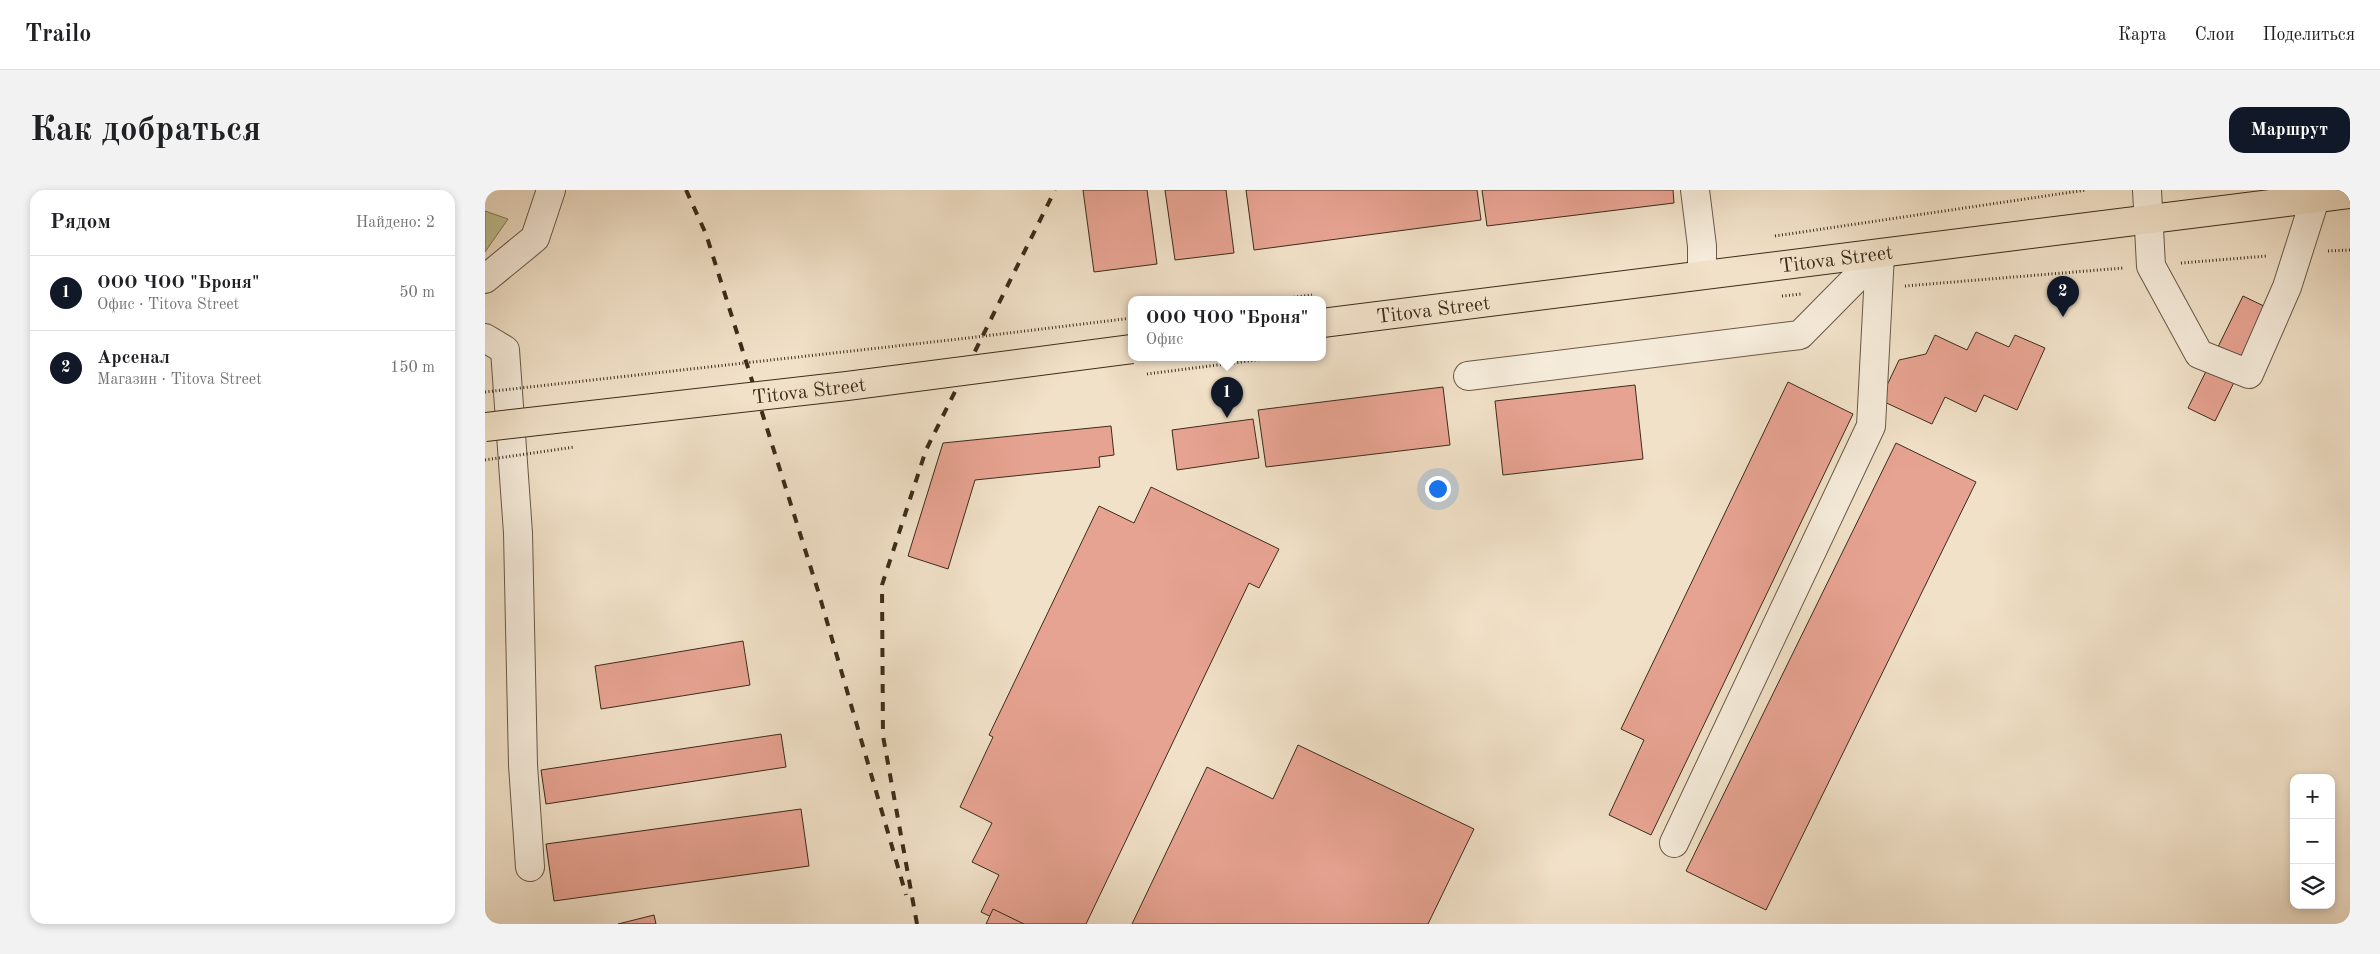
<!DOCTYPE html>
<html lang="ru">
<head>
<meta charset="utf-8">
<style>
  body { margin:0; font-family:"Old Standard TT",serif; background:#f2f2f2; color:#202124 }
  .controls { position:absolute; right:15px; bottom:15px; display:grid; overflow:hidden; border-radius:10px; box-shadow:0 2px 8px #0003 }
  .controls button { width:45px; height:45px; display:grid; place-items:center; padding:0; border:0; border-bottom:1px solid #e0e0e0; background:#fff; color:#202124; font:25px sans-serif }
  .you { position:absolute; left:952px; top:298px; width:18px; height:18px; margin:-12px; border:4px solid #fff; border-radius:50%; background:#1a73e8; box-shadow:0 0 0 8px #1a73e833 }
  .badge { display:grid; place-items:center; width:32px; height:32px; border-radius:50%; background:#111827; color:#fff; font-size:16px; font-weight:700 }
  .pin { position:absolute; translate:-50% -41px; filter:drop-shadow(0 1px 2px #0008) }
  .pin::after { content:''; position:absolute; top:26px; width:18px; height:15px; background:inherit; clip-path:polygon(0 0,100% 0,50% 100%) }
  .popup { position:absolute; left:643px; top:106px; width:198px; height:65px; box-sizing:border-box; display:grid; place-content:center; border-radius:10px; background:#fff; filter:drop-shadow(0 1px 4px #0005); font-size:16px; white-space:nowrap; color:#757577 }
  .popup b { font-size:19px; color:#202124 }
  .popup::after { content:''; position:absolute; left:50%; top:100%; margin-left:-10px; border:10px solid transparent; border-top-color:#fff }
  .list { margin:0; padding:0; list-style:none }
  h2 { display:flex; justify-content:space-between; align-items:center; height:65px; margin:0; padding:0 20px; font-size:21px }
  h2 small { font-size:16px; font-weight:400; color:#757577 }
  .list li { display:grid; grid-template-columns:32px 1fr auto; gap:15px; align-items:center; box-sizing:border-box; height:75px; padding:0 20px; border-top:1px solid #e0e0e0 }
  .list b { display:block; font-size:19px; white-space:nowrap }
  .list p { margin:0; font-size:16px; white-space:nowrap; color:#757577 }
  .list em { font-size:16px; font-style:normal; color:#757577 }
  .icon { flex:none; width:28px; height:28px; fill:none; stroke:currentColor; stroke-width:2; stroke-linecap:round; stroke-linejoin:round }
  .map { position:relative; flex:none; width:1865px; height:734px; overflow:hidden; border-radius:15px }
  header { display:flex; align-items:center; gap:30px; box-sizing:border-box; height:70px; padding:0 25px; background:#fff; border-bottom:1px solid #e0e0e0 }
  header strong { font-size:24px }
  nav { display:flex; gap:28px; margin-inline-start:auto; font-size:18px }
  .intro { display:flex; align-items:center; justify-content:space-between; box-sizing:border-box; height:120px; padding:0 30px }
  h1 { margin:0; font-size:35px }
  .button { padding:12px 22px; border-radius:15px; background:#111827; color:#fff; font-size:18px; font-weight:700 }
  main { display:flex; gap:30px; padding:0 30px }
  aside { flex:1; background:#fff; border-radius:15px; box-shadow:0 2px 8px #0003 }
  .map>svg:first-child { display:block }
  .green { fill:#c2c190; stroke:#7f7655 }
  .building { fill:#e7a392; stroke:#3c2c1a }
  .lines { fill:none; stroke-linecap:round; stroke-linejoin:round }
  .minor-casing { stroke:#695946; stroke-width:30 }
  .major-casing { stroke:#3c2c1a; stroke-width:30 }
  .path { stroke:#3c2c1a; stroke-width:3; stroke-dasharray:1 2.5; stroke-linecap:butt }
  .minor { stroke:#f6ecdb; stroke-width:28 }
  .major { stroke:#f1e1c8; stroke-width:28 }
  .rail { stroke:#3c2c1a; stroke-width:4; stroke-dasharray:9 9; stroke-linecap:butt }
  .major-bridge-casing { stroke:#3c2c1a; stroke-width:30; stroke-linecap:butt }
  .path-bridge { stroke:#3c2c1a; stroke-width:3; stroke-dasharray:1 2.5; stroke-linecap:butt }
  .major-bridge { stroke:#f1e1c8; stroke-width:28 }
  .labels { text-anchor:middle; stroke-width:4.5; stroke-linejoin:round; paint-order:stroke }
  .street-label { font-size:20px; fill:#3c2c1a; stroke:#f6ecdb }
</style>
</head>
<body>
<header>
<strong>Trailo</strong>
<nav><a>Карта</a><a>Слои</a><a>Поделиться</a></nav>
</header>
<div class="intro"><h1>Как добраться</h1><a class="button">Маршрут</a></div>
<main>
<aside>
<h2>Рядом<small>Найдено: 2</small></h2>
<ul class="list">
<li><span class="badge">1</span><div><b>ООО ЧОО &quot;Броня&quot;</b><p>Офис · Titova Street</p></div><em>50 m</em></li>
<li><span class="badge">2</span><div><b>Арсенал</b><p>Магазин · Titova Street</p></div><em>150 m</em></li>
</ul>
</aside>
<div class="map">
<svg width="1865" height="734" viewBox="0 0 1865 734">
  <rect width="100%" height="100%" fill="#f1e1c8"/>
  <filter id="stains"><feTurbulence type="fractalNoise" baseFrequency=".004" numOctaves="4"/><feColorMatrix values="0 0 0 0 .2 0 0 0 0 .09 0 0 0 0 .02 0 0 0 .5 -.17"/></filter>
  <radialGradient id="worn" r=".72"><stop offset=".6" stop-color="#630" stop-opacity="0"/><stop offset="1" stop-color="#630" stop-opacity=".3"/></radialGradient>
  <path class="green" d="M0,21l23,8 -23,33z"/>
  <g class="building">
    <path d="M598,0h64l10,74 -63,8z"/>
    <path d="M680,0h61l8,63 -59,7z"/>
    <path d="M761,0h231l4,30 -227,30z"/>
    <path d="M997,0h191l1,13 -187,23z"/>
    <path d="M1758,106l27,13 -55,112 -27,-13z"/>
    <path d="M1491,142l33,15 6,-12 30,13 -28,62 -33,-15 -8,17 -31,-15 -13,27 -52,-24 19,-40 27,-6 9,-19 32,15z"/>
    <path d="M1303,192l65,32 -202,421 -42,-20 35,-75 -23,-11z"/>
    <path d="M1150,195l8,74 -140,16 -8,-74z"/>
    <path d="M958,197l7,58 -184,22 -8,-57z"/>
    <path d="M768,229l6,39 -82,12 -5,-40z"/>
    <path d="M626,236l3,29 -15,2 1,10 -125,13 -27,89 -40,-13 35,-113z"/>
    <path d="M1411,253l80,39 -210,428 -80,-39z"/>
    <path d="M666,297l128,62 -20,39 -10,-5 -163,341h-80l-25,-12 18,-37 -27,-13 20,-39 -32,-16 33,-70 -4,-2 110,-229 35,17z"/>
    <path d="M258,451l7,44 -149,24 -6,-43z"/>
    <path d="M296,544l5,33 -240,37 -5,-34z"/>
    <path d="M813,555l176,84 -46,95h-296l75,-157 66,32z"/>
    <path d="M316,619l8,57 -255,35 -8,-57z"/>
    <path d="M508,719l31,15h-38z"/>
    <path d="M169,725l2,9h-38z"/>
  </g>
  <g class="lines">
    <defs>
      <g id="minor">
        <path d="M1210,0l7,56v29"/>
        <path d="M1662,0l4,76 48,88 50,20 38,-87 28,-88"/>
        <path d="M0,89l50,-41 16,-48"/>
        <path d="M0,148l20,12 13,183 5,232 7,102"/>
        <path d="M983,186l332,-41 80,-81"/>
        <path d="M1189,653l197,-417 9,-172"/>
      </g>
      <g id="major">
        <path id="s1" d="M837,133l1028,-129"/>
      </g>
    </defs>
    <use href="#minor" class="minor-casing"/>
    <use href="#major" class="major-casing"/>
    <g class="path">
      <path d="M1290,46l311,-46"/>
      <path d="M1843,61l22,-1"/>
      <path d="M1696,73l86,-7"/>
      <path d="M1420,96l218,-18"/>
      <path d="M1297,106l19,-2"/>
      <path d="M795,109l32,-4"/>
    </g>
    <use href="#minor" class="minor"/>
    <use href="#major" class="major"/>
    <g class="rail">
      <path d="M201,0l20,44 113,360 87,301"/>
      <path d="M432,734l-34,-188 -1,-151 44,-135 129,-260"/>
    </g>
    <defs>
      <g id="major-bridge">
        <path id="s2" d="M0,237l362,-41 285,-37"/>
      </g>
    </defs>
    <use href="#major-bridge" class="major-bridge-casing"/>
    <g class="path-bridge">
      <path d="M662,184l133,-17"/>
      <path d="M0,202l483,-54 164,-20"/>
      <path d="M0,270l90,-13"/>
    </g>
    <use href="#major-bridge" class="major-bridge"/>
  </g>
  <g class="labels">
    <g class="street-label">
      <text dy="7" stroke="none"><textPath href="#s1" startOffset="518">Titova Street</textPath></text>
      <text dy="7" stroke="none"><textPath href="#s1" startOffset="112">Titova Street</textPath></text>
      <text dy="7" stroke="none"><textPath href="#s2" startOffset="326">Titova Street</textPath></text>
    </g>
  </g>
  <rect width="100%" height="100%" filter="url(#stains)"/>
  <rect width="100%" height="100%" fill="url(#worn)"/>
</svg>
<div class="controls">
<button>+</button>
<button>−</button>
<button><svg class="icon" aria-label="layers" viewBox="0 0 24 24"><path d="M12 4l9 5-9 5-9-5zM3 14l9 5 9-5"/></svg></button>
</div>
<div class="you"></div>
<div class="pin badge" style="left:742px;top:228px">1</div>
<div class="popup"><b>ООО ЧОО &quot;Броня&quot;</b>Офис</div>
<div class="pin badge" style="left:1578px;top:127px">2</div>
</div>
</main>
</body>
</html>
